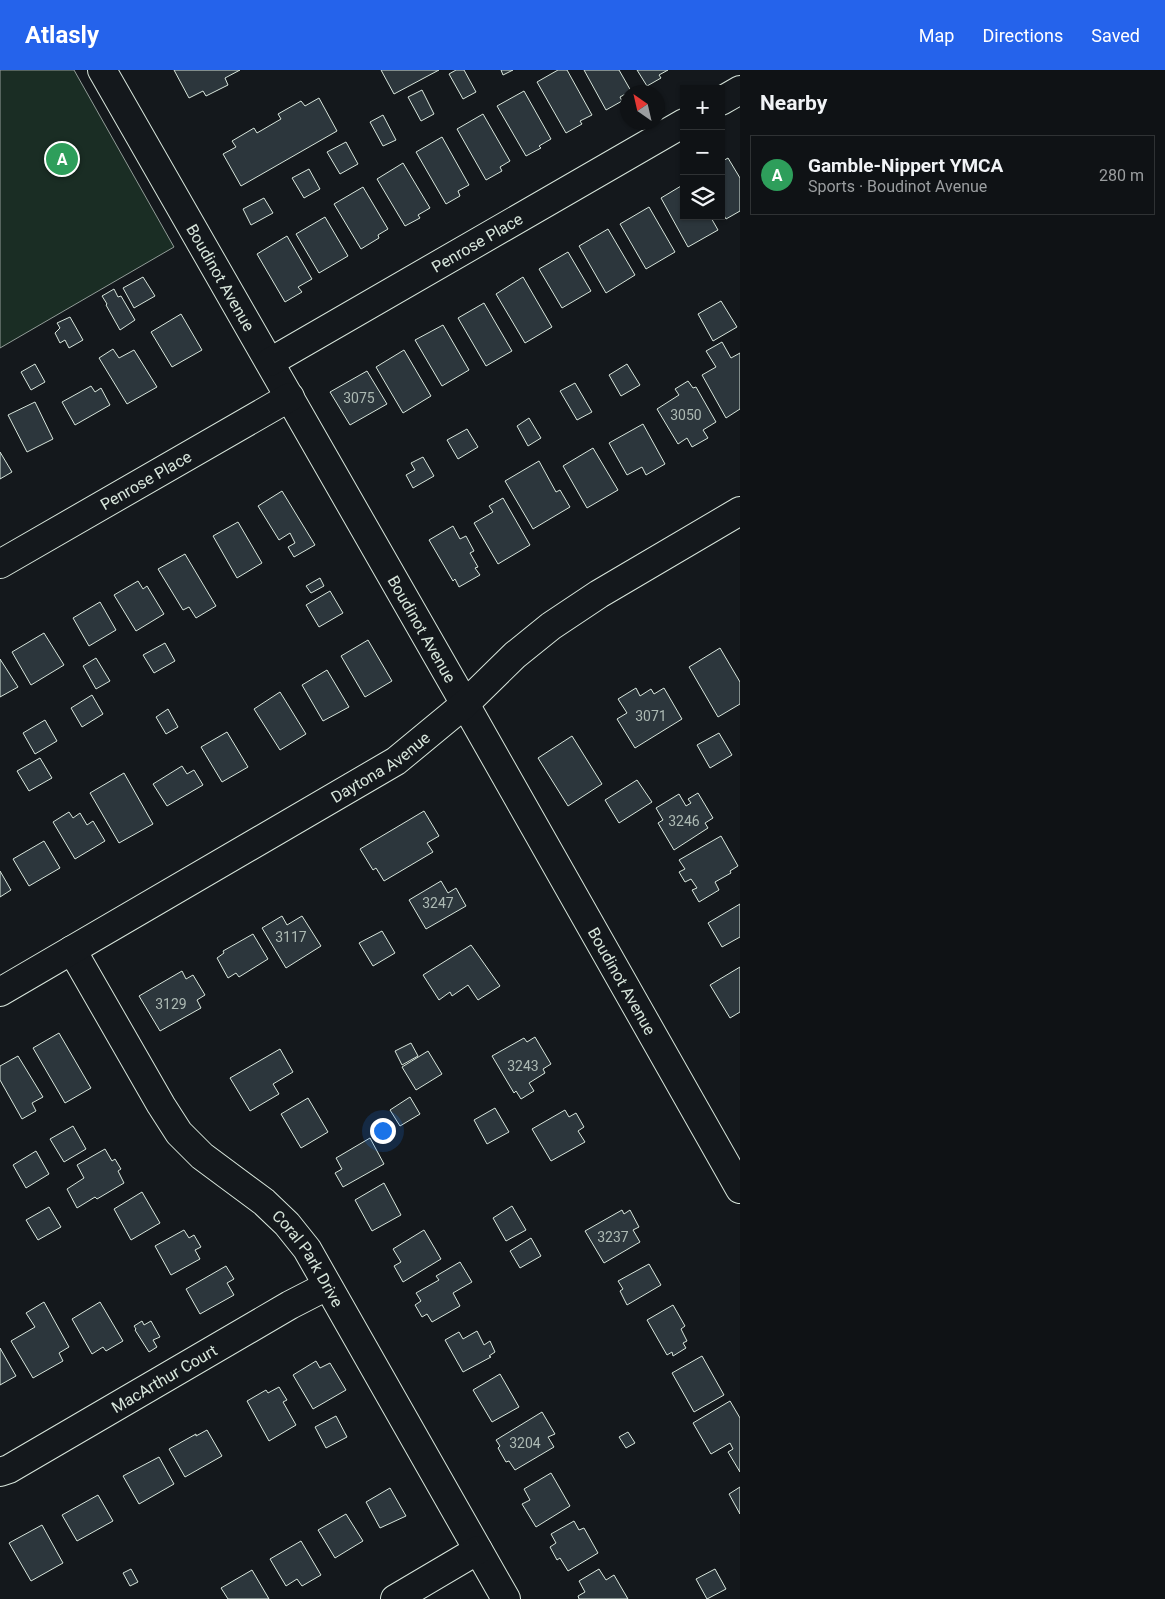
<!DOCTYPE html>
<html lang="en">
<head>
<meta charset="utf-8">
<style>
  body { margin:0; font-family:Roboto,sans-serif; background:#181b1e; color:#f1f3f6 }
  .controls { position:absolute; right:15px; top:15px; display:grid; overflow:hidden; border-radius:0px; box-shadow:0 1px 4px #0004 }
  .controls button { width:45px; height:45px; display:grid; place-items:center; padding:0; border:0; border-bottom:1px solid #2f3234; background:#0f1215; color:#f1f3f6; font:25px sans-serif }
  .compass { position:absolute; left:620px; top:15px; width:45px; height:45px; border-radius:50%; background:#0f1215; box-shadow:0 1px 4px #0004; rotate:326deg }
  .you { position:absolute; left:382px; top:1060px; width:18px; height:18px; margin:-12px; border:4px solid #fff; border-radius:50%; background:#1a73e8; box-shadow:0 0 0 8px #1a73e833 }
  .badge { display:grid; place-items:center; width:32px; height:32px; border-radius:50%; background:#2563eb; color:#fff; font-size:16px; font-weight:700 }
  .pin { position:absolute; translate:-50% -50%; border:2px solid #fff; box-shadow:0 1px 5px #0006 }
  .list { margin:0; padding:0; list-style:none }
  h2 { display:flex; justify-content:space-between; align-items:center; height:65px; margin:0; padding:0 20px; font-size:21px }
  h2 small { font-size:16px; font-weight:400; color:#9b9ea0 }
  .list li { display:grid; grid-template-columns:32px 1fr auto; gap:15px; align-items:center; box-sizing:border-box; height:80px; margin:0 10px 10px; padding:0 10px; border:1px solid #2f3234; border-radius:0px }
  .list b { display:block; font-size:19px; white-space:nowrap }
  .list p { margin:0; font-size:16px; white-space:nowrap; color:#9b9ea0 }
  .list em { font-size:16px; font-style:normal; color:#9b9ea0 }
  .icon { flex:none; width:28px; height:28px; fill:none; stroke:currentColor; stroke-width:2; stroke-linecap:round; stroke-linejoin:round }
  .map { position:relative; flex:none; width:740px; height:1529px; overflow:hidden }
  header { display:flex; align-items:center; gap:30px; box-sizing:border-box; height:70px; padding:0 25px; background:#2563eb; color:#fff }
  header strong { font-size:24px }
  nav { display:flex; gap:28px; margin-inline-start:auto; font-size:18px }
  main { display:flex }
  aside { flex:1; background:#0f1215 }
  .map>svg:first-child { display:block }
  .green { fill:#1a2d24; stroke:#939e99 }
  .building { fill:#2c363c; stroke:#d8e6dc }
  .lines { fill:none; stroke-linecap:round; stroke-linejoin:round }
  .minor-casing { stroke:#d8e6dc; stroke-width:30 }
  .minor { stroke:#14181c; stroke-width:28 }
  .labels { text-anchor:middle; stroke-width:4; stroke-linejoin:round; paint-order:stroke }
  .number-label { font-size:14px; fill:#adbab4 }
  .street-label { font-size:16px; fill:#d8e6dc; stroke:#14181c }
</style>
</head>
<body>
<header>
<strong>Atlasly</strong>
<nav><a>Map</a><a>Directions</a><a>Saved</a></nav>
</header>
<main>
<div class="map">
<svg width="740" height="1529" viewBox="0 0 740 1529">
  <rect width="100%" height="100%" fill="#14181c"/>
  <path class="green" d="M0,0h74l100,177 -174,101z"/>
  <g class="building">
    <path d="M174,0h66l-15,8 3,7 -22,11 -3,-5 -14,7z"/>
    <path d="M381,0h58l-45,24z"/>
    <path d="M456,0h8l12,22 -13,7 -14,-25z"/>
    <path d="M501,0h12l-10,5z"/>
    <path d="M558,0h9l25,45 -12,6 2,3 -16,9 -29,-51z"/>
    <path d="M584,0h35l12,21 -11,6 2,4 -16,9z"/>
    <path d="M637,0h31l-9,5 2,3 -14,8z"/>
    <path d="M422,20l12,24 -13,7 -13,-24z"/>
    <path d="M524,21l27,48 -12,7 2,2 -15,8 -29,-50z"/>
    <path d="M319,28l18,33 -96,55 -18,-32 13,-7 -4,-6 22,-13 3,5 24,-14 -3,-5 23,-13 4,5z"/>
    <path d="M483,44l27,47 -10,6 2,4 -16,9 -29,-51z"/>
    <path d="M383,45l13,25 -13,6 -13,-24z"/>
    <path d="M442,67l27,48 -11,6 2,5 -14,8 -30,-52z"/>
    <path d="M346,72l12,22 -18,10 -13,-22z"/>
    <path d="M728,88l12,20v33l-14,8 -5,-9v-48z"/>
    <path d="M403,93l27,45 -12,7 2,3 -15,8 -28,-47z"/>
    <path d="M309,99l11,20 -16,9 -12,-20z"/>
    <path d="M681,116l3,4v26h26l8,14 -30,17 -27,-49z"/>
    <path d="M363,117l25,42 -10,6 1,3 -18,11 -27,-45z"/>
    <path d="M264,128l9,15 -22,12 -8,-16z"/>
    <path d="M649,137l26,45 -29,17 -26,-45z"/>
    <path d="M325,147l23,39 -29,17 -23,-39z"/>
    <path d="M608,159l27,46 -29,18 -27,-47z"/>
    <path d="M287,166l25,43 -14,8 4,5 -17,10 -28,-48z"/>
    <path d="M568,182l23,39 -29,17 -23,-39z"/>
    <path d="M143,207l12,19 -21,12 -11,-20z"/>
    <path d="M523,207l29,50 -27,16 -29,-49z"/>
    <path d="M114,219l4,8 3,-1 14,24 -15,10 -14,-25 1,-1 -5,-8z"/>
    <path d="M721,231l16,26 -24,14 -15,-27z"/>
    <path d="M484,233l28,48 -26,15 -28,-48z"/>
    <path d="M181,244l21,36 -30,17 -21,-35z"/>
    <path d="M70,247l13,23 -14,8 -4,-8 -5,3 -5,-10 5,-5 -3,-5z"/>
    <path d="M443,255l26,45 -27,16 -27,-46z"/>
    <path d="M722,272l9,16 9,-5v56l-14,9 -24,-43 14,-8 -10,-16z"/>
    <path d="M113,279l6,9 15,-8 23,37 -30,17 -28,-46z"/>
    <path d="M404,280l27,46 -28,17 -27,-46z"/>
    <path d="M35,294l10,18 -14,8 -10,-18z"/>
    <path d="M627,294l13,21 -19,11 -12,-21z"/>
    <path d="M367,301l20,33 -37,21 -20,-33z"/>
    <path d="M688,311l5,7 3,-1 20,35 -13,8 5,8 -16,9 -5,-9 -9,6 -21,-35 22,-14 -4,-6z"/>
    <path d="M575,313l17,29 -15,8 -17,-29z"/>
    <path d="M91,316l4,6 6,-4 9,17 -35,20 -13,-23z"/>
    <path d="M35,332l18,37 -26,13 -19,-37z"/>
    <path d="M529,348l12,20 -13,8 -11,-20z"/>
    <path d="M643,354l22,40 -19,11 -4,-8 -15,8 -18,-32z"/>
    <path d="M467,359l11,18 -20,12 -11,-19z"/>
    <path d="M593,378l25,42 -31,18 -24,-42z"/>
    <path d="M0,382l12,20 -12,7z"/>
    <path d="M423,387l11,19 -21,12 -7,-13 9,-5 -4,-7z"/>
    <path d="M539,391l17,31 4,-2 10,17 -37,22 -28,-48z"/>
    <path d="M282,421l33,54 -21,12 -6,-10 7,-4 -5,-10 -11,7 -21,-34z"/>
    <path d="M503,428l27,47 -32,19 -24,-41 19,-11 -4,-6z"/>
    <path d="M238,452l24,41 -25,15 -24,-42z"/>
    <path d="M453,456l7,13 6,-3 8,15 -4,2 8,14 -3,1 5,7 -21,12 -4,-8 -2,2 -24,-41z"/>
    <path d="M185,484l31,52 -20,12 -7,-11 -6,3 -25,-41z"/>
    <path d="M320,508l4,8 -13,7 -5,-7z"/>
    <path d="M138,511l5,8 4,-3 17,28 -28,17 -22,-36z"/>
    <path d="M330,521l13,22 -24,14 -13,-22z"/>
    <path d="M100,532l16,28 -27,16 -16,-28z"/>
    <path d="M44,563l20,32 -33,20 -19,-33z"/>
    <path d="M368,570l24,41 -27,16 -24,-41z"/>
    <path d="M165,573l10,18 -21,12 -11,-18z"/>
    <path d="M720,578l20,34v22l-22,13 -29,-50z"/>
    <path d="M96,588l14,23 -14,8 -13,-23z"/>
    <path d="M0,589l18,28 -18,10z"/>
    <path d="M327,600l22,37 -26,14 -21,-36z"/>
    <path d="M636,618l4,8 11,-7 3,5 10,-6 18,31 -47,29 -18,-29 10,-6 -9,-14z"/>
    <path d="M280,622l26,42 -26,16 -26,-41z"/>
    <path d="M92,625l11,19 -21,13 -11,-19z"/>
    <path d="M168,639l10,18 -12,7 -10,-17z"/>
    <path d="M45,650l12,21 -22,13 -12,-21z"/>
    <path d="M227,662l21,35 -26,15 -21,-35z"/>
    <path d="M719,663l13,22 -22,13 -13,-23z"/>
    <path d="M572,666l30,48 -34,22 -30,-48z"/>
    <path d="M40,688l12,20 -23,13 -12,-20z"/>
    <path d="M182,696l5,8 7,-4 9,15 -36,21 -14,-22z"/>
    <path d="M124,703l29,51 -34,19 -29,-50z"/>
    <path d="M637,710l15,22 -33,21 -14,-23z"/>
    <path d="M698,723l15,25 -8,5 3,5 -34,22 -16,-27 5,-3 -7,-12 23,-14 7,12 5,-3 -3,-4z"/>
    <path d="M424,741l15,25 -12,7 6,9 -49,29 -8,-13 -3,2 -13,-21z"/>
    <path d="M69,742l4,6 7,-5 7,12 6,-4 12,20 -30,18 -22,-37z"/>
    <path d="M721,766l17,30 -8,5 1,2 -16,9 4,8 -20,12 -7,-12 5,-2 -6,-9 -6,3 -6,-10 6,-3 -6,-9z"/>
    <path d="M44,771l16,27 -31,18 -16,-27z"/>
    <path d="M0,801l11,19 -11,7z"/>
    <path d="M441,811l7,12 8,-5 10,18 -40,23 -17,-29z"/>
    <path d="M740,834v33l-18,10 -14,-24z"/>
    <path d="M282,846l5,9 15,-9 19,30 -35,22 -24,-40z"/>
    <path d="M382,861l13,22 -22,13 -14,-23z"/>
    <path d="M253,864l15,25 -29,18 -3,-4 -8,5 -11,-20 7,-5 -1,-2z"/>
    <path d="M471,875l29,41 -22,14 -10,-15 -16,11 -2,-4 -11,8 -16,-25z"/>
    <path d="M740,897v45l-10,6 -20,-33z"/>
    <path d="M182,901l4,8 7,-4 12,20 -8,5 4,8 -41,23 -21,-35z"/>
    <path d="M59,963l32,55 -26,15 -32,-55z"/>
    <path d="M535,967l16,27 -8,5 2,4 -16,10 5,8 -13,8 -5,-8 -2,2 -22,-37 32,-18 3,4z"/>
    <path d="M411,973l7,13 -16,9 -7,-14z"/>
    <path d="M280,979l13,23 -20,12 6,10 -29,17 -20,-33z"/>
    <path d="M428,981l14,23 -26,16 -14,-23z"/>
    <path d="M18,986l25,41 -11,6 4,8 -14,8 -22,-39v-14z"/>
    <path d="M410,1027l10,17 -20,12 -10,-16z"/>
    <path d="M308,1028l20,34 -27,16 -20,-34z"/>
    <path d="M495,1038l14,24 -22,12 -13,-24z"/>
    <path d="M565,1040l4,7 7,-4 8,14 -6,4 7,11 -34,19 -19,-32z"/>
    <path d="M73,1056l13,23 -22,13 -14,-23z"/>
    <path d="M370,1068l14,26 -41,23 -8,-14 7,-4 -6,-11z"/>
    <path d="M105,1079l7,12 3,-2 6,10 -3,2 6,12 -27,16 -2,-2 -18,11 -10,-19 17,-11 -7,-13z"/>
    <path d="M36,1081l13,23 -23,14 -13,-23z"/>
    <path d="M384,1113l17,32 -29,16 -17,-31z"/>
    <path d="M142,1122l18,31 -29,17 -17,-31z"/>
    <path d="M512,1136l14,24 -20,11 -13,-23z"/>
    <path d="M49,1137l12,20 -23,13 -12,-20z"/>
    <path d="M622,1140l2,4 6,-4 9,17 -6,3 7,12 -36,21 -19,-32z"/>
    <path d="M184,1160l5,8 5,-3 7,12 -6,3 5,9 -29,16 -16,-29z"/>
    <path d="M424,1160l17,29 -38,23 -9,-16 7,-4 -8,-13z"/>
    <path d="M531,1168l10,18 -21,12 -10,-17z"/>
    <path d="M460,1192l12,20 -19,11 7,13 -28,16 -5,-8 -5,3 -7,-12 6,-4 -5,-8 23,-13 -3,-4z"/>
    <path d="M649,1194l12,21 -34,20 -7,-14 3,-2 -5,-8z"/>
    <path d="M226,1196l8,13 -7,4 7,12 -34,19 -14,-25z"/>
    <path d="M44,1232l25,45 -10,6 4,8 -30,17 -22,-37 24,-14 -9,-14z"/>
    <path d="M100,1232l23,39 -17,10 -3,-4 -11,7 -20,-35z"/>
    <path d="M673,1235l12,21 -4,3 6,12 -4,2 3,5 -13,8 -1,-4 -5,3 -20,-35z"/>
    <path d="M142,1251l2,4 7,-4 9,16 -7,3 4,7 -8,5 -14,-22 1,-1 -2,-3z"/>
    <path d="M477,1261l7,14 6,-4 5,11 -6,4 2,1 -28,15 -18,-32 14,-8 4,7z"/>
    <path d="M0,1278l16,28 -16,9z"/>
    <path d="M702,1286l22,39 -30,17 -22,-39z"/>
    <path d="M316,1291l4,7 10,-5 16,27 -33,19 -20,-34z"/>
    <path d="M500,1304l19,33 -27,15 -19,-32z"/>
    <path d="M279,1317l8,13 -4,2 13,23 -27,16 -22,-40 19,-11 2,3z"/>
    <path d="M730,1331l10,17v54l-12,-20 5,-3 -3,-6 -19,11 -18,-31z"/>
    <path d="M542,1342l13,22 -7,3 6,10 -39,23 -6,-9 -3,1 -8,-14 2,-2 -4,-6z"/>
    <path d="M336,1346l11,21 -21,11 -11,-21z"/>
    <path d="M207,1360l15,26 -37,21 -16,-28 27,-15v2z"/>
    <path d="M628,1362l7,11 -9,5 -7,-11z"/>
    <path d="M159,1387l15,27 -35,20 -16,-28z"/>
    <path d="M551,1403l19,33 -34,21 -14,-23 8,-4 -6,-11z"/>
    <path d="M740,1417v27l-11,-20z"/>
    <path d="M390,1418l16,28 -26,12 -14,-26z"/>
    <path d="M98,1425l15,26 -36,20 -15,-26z"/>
    <path d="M346,1444l17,27 -28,17 -17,-28z"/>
    <path d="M574,1451l5,9 5,-2 14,25 -30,18 -8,-13 -3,2 -7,-13 6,-4 -5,-9z"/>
    <path d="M42,1455l21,38 -32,18 -22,-38z"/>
    <path d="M301,1471l20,34 -19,11 -5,-7 -11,7 -16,-27z"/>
    <path d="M131,1499l7,13 -8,4 -7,-13z"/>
    <path d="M599,1499l7,11 8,-5 14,24h-49l-1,-3 7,-4 -6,-11z"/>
    <path d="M715,1499l11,20 -19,10 -11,-20z"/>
    <path d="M252,1500l17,29h-41l-7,-11z"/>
  </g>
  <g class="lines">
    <defs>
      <g id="minor">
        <path id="s1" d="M102,0l363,634 275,485"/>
        <path d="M721,31l19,-11"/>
        <path id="s2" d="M270,292l414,-239"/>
        <path id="s3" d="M0,494l290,-167"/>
        <path id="s4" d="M72,880l89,155 18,28 23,23 62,46 23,22 20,25 199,350"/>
        <path id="s5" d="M0,922l396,-231 69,-57 50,-49 36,-29 48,-32 141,-83"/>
        <path id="s6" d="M0,1402l9,-3 281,-164 37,-19"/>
        <path d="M395,1529l83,-49"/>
      </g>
    </defs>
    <use href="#minor" class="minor-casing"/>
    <use href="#minor" class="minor"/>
  </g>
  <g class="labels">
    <g class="number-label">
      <text x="359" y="333">3075</text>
      <text x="686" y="350">3050</text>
      <text x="651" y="651">3071</text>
      <text x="684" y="756">3246</text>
      <text x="438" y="838">3247</text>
      <text x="291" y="872">3117</text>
      <text x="171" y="939">3129</text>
      <text x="523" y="1001">3243</text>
      <text x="613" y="1172">3237</text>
      <text x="525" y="1378">3204</text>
    </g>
    <g class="street-label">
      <text dy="6" stroke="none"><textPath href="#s2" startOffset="239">Penrose Place</textPath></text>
      <text dy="6" stroke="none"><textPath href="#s1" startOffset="239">Boudinot Avenue</textPath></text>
      <text dy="6" stroke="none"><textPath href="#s3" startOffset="168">Penrose Place</textPath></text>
      <text dy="6" stroke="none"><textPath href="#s1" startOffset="644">Boudinot Avenue</textPath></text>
      <text dy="6" stroke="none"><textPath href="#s5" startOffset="442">Daytona Avenue</textPath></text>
      <text dy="6" stroke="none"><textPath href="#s1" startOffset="1049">Boudinot Avenue</textPath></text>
      <text dy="6" stroke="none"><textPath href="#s4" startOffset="394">Coral Park Drive</textPath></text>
      <text dy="6" stroke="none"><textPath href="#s6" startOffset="189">MacArthur Court</textPath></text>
    </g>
  </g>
</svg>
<div class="controls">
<button>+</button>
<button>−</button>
<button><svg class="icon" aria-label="layers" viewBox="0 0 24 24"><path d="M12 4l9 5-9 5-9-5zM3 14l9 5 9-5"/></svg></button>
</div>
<svg class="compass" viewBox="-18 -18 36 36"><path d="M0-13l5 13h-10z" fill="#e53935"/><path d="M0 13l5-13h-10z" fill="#9b9ea0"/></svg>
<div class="you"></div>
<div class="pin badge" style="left:62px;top:89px;background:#2e9e5b">A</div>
</div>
<aside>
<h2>Nearby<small></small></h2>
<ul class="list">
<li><span class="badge" style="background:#2e9e5b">A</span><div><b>Gamble-Nippert YMCA</b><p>Sports · Boudinot Avenue</p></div><em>280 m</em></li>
</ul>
</aside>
</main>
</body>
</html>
